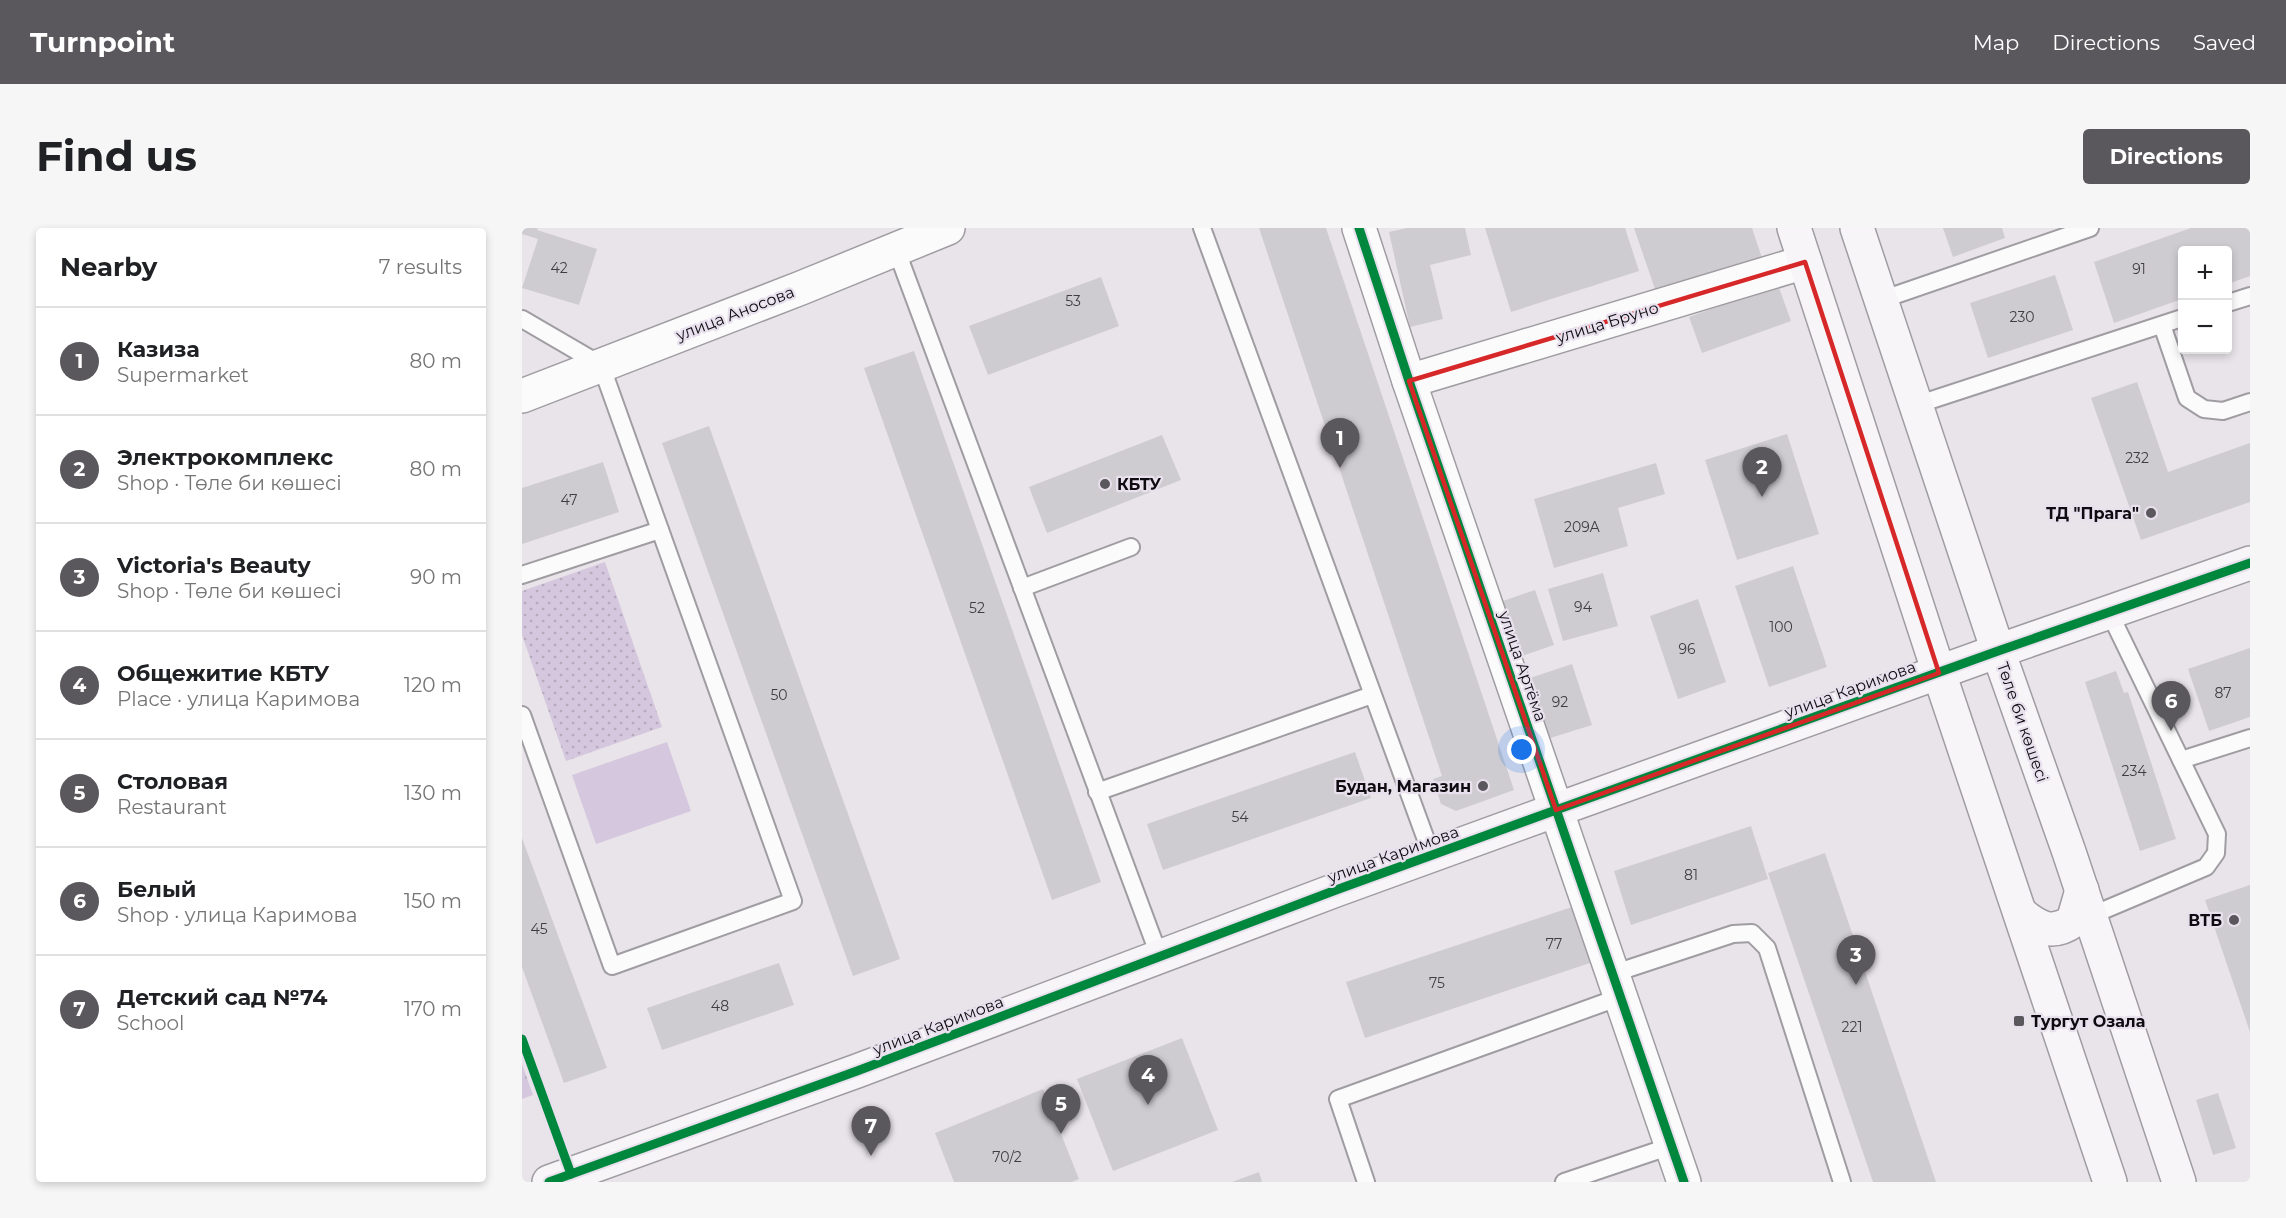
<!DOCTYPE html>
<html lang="en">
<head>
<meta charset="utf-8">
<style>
  body { margin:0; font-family:Montserrat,sans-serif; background:#f6f6f6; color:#202124 }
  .controls { position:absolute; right:18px; top:18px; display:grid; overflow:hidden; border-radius:6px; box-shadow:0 3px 9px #0003 }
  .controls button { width:54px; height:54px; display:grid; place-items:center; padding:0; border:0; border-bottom:2px solid #e0e0e0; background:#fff; color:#202124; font:30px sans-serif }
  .you { position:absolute; left:1000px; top:522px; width:21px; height:21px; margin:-15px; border:4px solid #fff; border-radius:50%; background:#1a73e8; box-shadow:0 0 0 9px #1a73e833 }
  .badge { display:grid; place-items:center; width:39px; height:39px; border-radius:50%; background:#5a585c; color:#fff; font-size:20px; font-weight:700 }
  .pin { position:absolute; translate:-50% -50px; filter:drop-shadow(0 2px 3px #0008) }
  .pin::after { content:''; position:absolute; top:32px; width:21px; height:18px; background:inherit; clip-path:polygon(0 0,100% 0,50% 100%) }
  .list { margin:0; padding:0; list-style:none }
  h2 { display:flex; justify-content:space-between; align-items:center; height:78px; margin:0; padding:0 24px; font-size:26px }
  h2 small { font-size:20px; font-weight:400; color:#757577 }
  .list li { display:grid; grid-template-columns:39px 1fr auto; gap:18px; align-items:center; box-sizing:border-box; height:108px; padding:0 24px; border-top:2px solid #e0e0e0 }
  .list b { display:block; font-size:22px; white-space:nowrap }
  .list p { margin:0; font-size:20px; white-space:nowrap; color:#757577 }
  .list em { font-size:20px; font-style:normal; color:#757577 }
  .map { position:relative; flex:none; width:1728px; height:954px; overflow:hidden; border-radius:6px }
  header { display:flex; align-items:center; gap:36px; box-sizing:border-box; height:84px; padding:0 30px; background:#5a585c; color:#fff }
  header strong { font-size:28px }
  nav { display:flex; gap:33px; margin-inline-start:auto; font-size:21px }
  .intro { display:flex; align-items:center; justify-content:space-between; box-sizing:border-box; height:144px; padding:0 36px }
  h1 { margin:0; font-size:42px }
  .button { padding:15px 27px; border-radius:6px; background:#5a585c; color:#fff; font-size:21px; font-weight:700 }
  main { display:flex; gap:36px; padding:0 36px }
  aside { flex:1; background:#fff; border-radius:6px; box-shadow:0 3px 9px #0003 }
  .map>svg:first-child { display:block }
  .grass { fill:#d5c7dd }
  .forest { fill:url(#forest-firs) }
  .park { fill:url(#park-dots) }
  .building { fill:#cfccd1 }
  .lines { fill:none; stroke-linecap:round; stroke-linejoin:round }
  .lane-casing { stroke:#a09da2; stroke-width:20 }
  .street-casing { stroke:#a09da2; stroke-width:36 }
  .secondary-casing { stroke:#a09da2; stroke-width:36 }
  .lane { stroke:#fcfbfc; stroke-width:16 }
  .street { stroke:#fcfbfc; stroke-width:33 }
  .secondary { stroke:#f7f5f8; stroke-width:33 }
  .cycleway-casing { stroke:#e9e0ee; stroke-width:13 }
  .cycleway { stroke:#00873e; stroke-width:9 }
  .marked { fill:none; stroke:#d62828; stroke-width:4.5; stroke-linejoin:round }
  .poi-dot { fill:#5a585c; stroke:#e9e0ee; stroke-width:2 }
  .labels { text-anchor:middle; stroke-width:4.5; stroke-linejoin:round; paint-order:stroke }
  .number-label { font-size:14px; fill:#3f3d41 }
  .street-label { font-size:16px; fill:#0e0c10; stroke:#e9e0ee }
  .poi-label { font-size:16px; font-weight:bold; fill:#0e0c10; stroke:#e9e0ee; text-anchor:end }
</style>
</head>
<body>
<header>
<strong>Turnpoint</strong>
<nav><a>Map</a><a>Directions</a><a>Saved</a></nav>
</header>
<div class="intro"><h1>Find us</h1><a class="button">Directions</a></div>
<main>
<aside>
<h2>Nearby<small>7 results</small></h2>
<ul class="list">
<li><span class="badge">1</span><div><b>Казиза</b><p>Supermarket</p></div><em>80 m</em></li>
<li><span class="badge">2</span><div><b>Электрокомплекс</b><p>Shop · Төле би көшесі</p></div><em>80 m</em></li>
<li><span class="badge">3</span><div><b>Victoria's Beauty</b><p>Shop · Төле би көшесі</p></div><em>90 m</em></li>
<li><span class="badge">4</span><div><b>Общежитие КБТУ</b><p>Place · улица Каримова</p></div><em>120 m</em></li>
<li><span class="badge">5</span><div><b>Столовая</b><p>Restaurant</p></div><em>130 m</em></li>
<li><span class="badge">6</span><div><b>Белый</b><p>Shop · улица Каримова</p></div><em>150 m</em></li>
<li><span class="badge">7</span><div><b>Детский сад №74</b><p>School</p></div><em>170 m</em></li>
</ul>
</aside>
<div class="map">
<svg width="1728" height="954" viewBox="0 0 1728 954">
  <defs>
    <pattern id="forest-firs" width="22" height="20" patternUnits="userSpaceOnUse" patternTransform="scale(1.5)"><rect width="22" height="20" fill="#d5c7dd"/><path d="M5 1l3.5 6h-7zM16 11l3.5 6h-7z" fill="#b6aabd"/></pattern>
    <pattern id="park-dots" width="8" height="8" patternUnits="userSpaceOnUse" patternTransform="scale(1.5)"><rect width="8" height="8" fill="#d5c7dd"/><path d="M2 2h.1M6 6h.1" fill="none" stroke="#b6aabd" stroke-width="1.8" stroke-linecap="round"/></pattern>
  </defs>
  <rect width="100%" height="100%" fill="#e8e4ea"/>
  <path class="grass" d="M145,514l24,69 -95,33 -24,-69z"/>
  <path class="forest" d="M0,836l11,31 -11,4z"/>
  <path class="park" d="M83,334l57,165 -96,34 -44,-126v-44z"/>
  <g class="building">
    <path d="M0,0h16l-1,2 60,19 -18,56 -57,-17 16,-49 -16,-5z"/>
    <path d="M737,0h67l188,562 -58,21 -15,-7 -8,-25 9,-3z"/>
    <path d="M885,0h58l6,27 -41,10 13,54 -33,8 -21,-95z"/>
    <path d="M963,0h140l14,43 -128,41z"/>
    <path d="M1112,0h118l10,30 -105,37z"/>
    <path d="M1421,0h59l3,10 -52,19z"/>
    <path d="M1669,0h59v48l-22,8v-34h-46v49l-68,24 -20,-61z"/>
    <path d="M1533,47l18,55 -85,28 -18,-55z"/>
    <path d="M579,49l18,49 -131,49 -19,-49z"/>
    <path d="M1256,57l13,36 -89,32 -13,-36z"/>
    <path d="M392,123l187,531 -49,18 -188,-532z"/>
    <path d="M1615,154l31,90 82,-29v59l-109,38 -50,-142z"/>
    <path d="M187,198l191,533 -47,17 -191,-533z"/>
    <path d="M1265,206l32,100 -82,26 -32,-100z"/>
    <path d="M640,207l19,45 -134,53 -18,-46z"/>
    <path d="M81,234l16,50 -97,32v-56z"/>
    <path d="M1134,235l9,31 -47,14 10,38 -74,22 -20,-69z"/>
    <path d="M1271,338l34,101 -58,20 -34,-101z"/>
    <path d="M1081,345l15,53 -55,15 -15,-52z"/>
    <path d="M1013,362l19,55 -32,11 -19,-55z"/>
    <path d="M1176,371l28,83 -48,17 -28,-83z"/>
    <path d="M1728,420v69l-41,14 -21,-62z"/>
    <path d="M1050,436l20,61 -45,14 -20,-60z"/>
    <path d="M1594,443l8,22 4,-1 48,147 -36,12 -55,-169z"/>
    <path d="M833,524l16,46 -208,72 -16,-46z"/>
    <path d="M1229,598l17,53 -137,46 -17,-54z"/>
    <path d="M0,610l85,230 -43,15 -42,-116z"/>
    <path d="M1303,625l111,329h-63l-105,-309z"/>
    <path d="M1728,657v147l-45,-132z"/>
    <path d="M1059,676l18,56 -234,78 -19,-56z"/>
    <path d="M257,735l15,42 -132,45 -15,-42z"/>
    <path d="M660,810l36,92 -105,41 -36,-92z"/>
    <path d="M521,861l36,90 -7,3h-118l-19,-49z"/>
    <path d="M1696,865l18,55 -23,7 -17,-55z"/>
    <path d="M737,944l3,10h-30z"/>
  </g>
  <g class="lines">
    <defs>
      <g id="lane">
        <path d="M680,0l230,628"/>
        <path d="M374,21l264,709"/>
        <path d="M1359,72l209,-72"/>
        <path d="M1706,75l22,-7"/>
        <path d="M0,91l79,46 192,536 -181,65 -90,-251"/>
        <path d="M1640,97l25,73 17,11 19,2 27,-9"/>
        <path d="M1394,177l266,-87"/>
        <path d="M0,347l138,-45"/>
        <path d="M500,360l109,-41"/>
        <path d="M1659,532l69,-22"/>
        <path d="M575,564l275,-97"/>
        <path d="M1568,688l116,-49 10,-14 1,-19 -108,-222"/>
        <path d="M1090,746l121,-40 19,-1 15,15 75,234"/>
        <path d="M844,954l-28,-83 282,-102"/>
        <path d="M1042,954l107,-36"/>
      </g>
      <g id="street">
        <path d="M837,0l50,153 275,801"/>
        <path d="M887,153l396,-119"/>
        <path d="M0,168l279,-108 147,-60"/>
      </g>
      <g id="secondary">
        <path d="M1272,0l145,445 171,509"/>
        <path d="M1335,0l141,423 71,201 110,330"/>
        <path d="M1498,685c18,15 32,23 53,8l9,-31"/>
        <path d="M27,954l308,-111 479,-181 220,-80 442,-159 252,-88"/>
      </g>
    </defs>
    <use href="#lane" class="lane-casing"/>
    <use href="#street" class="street-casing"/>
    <use href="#secondary" class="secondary-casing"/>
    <use href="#lane" class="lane"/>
    <use href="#street" class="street"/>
    <use href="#secondary" class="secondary"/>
    <defs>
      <g id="cycleway">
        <path d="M837,0l50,153 275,801"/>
        <path d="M0,811l49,135"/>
        <path d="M27,954l308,-111 479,-181 220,-80 442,-159 252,-88"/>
      </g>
    </defs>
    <use href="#cycleway" class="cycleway-casing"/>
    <use href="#cycleway" class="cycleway"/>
  </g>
  <path class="marked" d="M1283,34l134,411 -383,137 -147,-429z"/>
  <g class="poi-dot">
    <circle cx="583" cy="256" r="6"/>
    <circle cx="1629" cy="285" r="6"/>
    <circle cx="961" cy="558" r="6"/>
    <circle cx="1712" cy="692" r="6"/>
    <rect x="1491" y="787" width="12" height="12" rx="3"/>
  </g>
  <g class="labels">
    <g class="number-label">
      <text x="37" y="45">42</text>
      <text x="1617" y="46">91</text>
      <text x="551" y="78">53</text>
      <text x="1500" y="94">230</text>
      <text x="1615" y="235">232</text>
      <text x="47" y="277">47</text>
      <text x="1060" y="304">209А</text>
      <text x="1061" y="384">94</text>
      <text x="455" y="385">52</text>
      <text x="1259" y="404">100</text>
      <text x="1165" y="426">96</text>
      <text x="1701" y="470">87</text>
      <text x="257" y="472">50</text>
      <text x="1038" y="479">92</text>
      <text x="1612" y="548">234</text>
      <text x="718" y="594">54</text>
      <text x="1169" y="652">81</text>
      <text x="17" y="706">45</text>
      <text x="1032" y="721">77</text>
      <text x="915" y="760">75</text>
      <text x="198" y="783">48</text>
      <text x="1330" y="804">221</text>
      <text x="485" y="934">70/2</text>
    </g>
    <g class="street-label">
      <text transform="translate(213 85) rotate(-21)" y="6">улица Аносова</text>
      <text transform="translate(1085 94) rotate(-17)" y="6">улица Бруно</text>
      <text transform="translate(1001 438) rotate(71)" y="6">улица Артёма</text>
      <text transform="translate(1328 461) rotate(-20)" y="6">улица Каримова</text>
      <text transform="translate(1501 494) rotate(71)" y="6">Төле би көшесі</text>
      <text transform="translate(871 626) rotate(-20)" y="6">улица Каримова</text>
      <text transform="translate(416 797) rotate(-21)" y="6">улица Каримова</text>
    </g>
    <g class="poi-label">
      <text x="595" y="262" text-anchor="start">КБТУ</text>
      <text x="1617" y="291">ТД "Прага"</text>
      <text x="949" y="564">Будан, Магазин</text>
      <text x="1700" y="698">ВТБ</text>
      <text x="1509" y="799" text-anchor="start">Тургут Озала</text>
    </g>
  </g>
</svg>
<div class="controls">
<button>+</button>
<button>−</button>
</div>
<div class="you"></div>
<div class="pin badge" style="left:818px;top:240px">1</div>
<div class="pin badge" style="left:1240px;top:269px">2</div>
<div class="pin badge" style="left:1334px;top:757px">3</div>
<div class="pin badge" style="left:626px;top:877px">4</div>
<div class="pin badge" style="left:539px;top:906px">5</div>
<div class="pin badge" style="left:1649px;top:503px">6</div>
<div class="pin badge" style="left:349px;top:928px">7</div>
</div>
</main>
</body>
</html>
